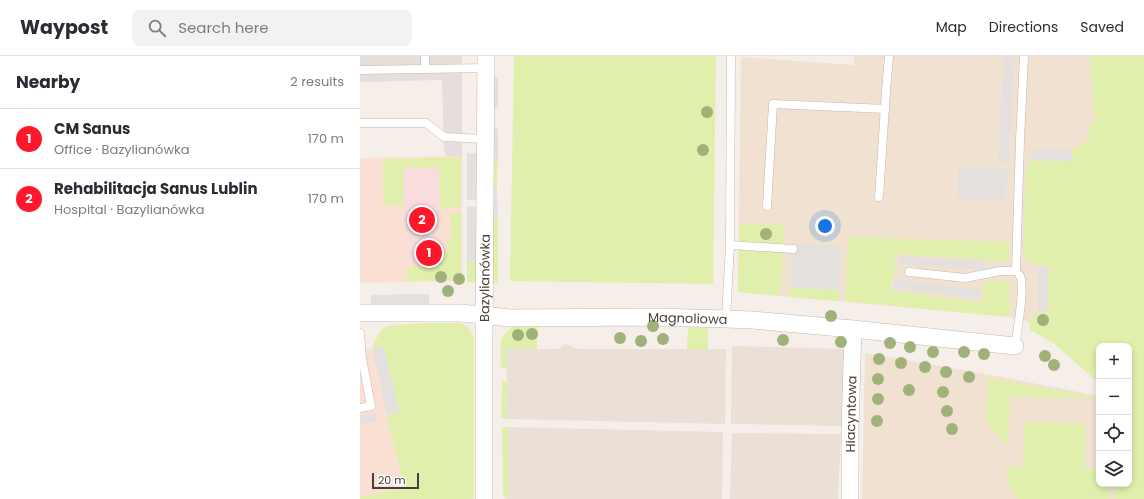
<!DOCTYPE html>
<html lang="en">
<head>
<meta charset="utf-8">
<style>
  body { margin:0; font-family:Poppins,sans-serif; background:#f2f2f3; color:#2b2b33 }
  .controls { position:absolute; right:12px; bottom:12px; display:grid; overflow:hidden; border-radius:8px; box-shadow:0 2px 6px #0003 }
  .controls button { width:36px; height:36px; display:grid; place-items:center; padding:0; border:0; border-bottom:1px solid #e1e1e2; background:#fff; color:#2b2b33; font:20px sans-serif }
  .scale { position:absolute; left:12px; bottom:10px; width:47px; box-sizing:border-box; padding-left:4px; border:2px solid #4b3e36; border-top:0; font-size:11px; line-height:14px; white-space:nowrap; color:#4b3e36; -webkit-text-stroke:3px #fff; paint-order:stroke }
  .you { position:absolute; left:465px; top:170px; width:14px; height:14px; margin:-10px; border:3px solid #fff; border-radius:50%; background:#1a73e8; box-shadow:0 0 0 6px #1a73e833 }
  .badge { display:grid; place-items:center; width:26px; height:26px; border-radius:50%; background:#ff172b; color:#fff; font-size:13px; font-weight:700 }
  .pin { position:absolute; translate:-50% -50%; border:2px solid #fff; box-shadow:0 1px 4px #0006 }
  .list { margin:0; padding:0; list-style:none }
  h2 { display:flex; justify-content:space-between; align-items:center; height:52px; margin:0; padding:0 16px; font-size:17px }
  h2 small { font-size:13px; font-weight:400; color:#7c7c81 }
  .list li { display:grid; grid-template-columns:26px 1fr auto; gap:12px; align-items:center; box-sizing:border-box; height:60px; padding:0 16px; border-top:1px solid #e1e1e2 }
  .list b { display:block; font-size:15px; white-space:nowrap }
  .list p { margin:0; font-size:13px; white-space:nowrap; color:#7c7c81 }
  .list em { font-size:13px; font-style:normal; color:#7c7c81 }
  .icon { flex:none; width:22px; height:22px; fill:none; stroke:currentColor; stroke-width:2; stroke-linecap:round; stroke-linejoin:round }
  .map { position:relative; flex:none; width:784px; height:443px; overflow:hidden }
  header { display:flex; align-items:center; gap:24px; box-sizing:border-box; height:56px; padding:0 20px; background:#fff; border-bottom:1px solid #e1e1e2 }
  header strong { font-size:19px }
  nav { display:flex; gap:22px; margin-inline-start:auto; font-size:14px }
  .search { width:280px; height:36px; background:#f2f2f3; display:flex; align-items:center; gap:10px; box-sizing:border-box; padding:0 14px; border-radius:8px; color:#7c7c81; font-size:15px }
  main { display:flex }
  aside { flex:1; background:#fff }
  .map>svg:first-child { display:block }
  .residential { fill:#ebe0d6 }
  .commercial { fill:#fae0d2 }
  .industrial { fill:#e6deda }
  .education { fill:#f1e1d1 }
  .medical { fill:#f8dcde }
  .green { fill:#e1efad }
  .parking { fill:#e4e0de }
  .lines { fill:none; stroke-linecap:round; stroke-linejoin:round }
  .service-casing { stroke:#c6b7ad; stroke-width:9 }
  .minor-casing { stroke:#c6b7ad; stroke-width:18 }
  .service { stroke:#fff; stroke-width:8 }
  .minor { stroke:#fff; stroke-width:17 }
  .tree { fill:#a0b17a }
  .labels { text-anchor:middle; stroke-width:3; stroke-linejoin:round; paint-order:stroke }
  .street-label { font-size:13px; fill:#4b3e36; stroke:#fff }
</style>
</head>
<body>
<header>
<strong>Waypost</strong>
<div class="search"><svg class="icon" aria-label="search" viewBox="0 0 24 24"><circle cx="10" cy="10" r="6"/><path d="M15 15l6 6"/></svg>Search here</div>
<nav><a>Map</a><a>Directions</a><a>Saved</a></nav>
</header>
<main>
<aside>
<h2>Nearby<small>2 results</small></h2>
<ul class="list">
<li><span class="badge">1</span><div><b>CM Sanus</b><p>Office · Bazylianówka</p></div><em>170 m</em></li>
<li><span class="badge">2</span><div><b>Rehabilitacja Sanus Lublin</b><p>Hospital · Bazylianówka</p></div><em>170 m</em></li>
</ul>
</aside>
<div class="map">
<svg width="784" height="443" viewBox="0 0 784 443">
  <rect width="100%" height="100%" fill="#f6efe9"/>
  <g class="residential">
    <path d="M205,288l13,5h148l-1,75 -219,-5 1,-38 -2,-32h53z"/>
    <path d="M372,290l112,3 -2,77 -111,-2z"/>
    <path d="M148,371l215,5 -1,67h-214z"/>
    <path d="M372,377l109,1 -3,65h-108z"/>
  </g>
  <g class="commercial">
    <path d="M102,100v125l-102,2v-125z"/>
    <path d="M0,293h12l32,139 -44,9z"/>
  </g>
  <path class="industrial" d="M0,0h102v100h-16l-2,-7 -2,-69 -82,2z"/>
  <g class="education">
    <path d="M494,0h236l5,66 11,201 -72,-10 -5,9 -19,-5 -272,-25 3,-235 113,8z"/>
    <path d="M505,297l116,20 118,23v88h14l1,15h-252z"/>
  </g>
  <path class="medical" d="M78,112l1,59h-3v12h2v26h-33l-1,-96z"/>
  <g class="green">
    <path d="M154,0h202l-3,228 -203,-3z"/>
    <path d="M730,0h54v443h-30l-1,-15h16v-138h-30v31l-1,-1 -3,4 -40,-36 -25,-14 -1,-8 5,-9h14l1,-47 -18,-3 -6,-3 -2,-7 3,-83 6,-10 40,1v-11l17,-11v-15l6,-2z"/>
    <path d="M101,101v50l-21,1 -1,-41 -36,1 1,37h-21v-46z"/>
    <path d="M138,104l-1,29 -6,-6v-19z"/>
    <path d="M101,155v69l-54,1v-15h32l1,-12h7v-12h4l-1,-28z"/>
    <path d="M138,162v63l-3,3h-4v-60z"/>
    <path d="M379,168h46l-5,72 -42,-4z"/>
    <path d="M488,181l161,5v17l-6,2 -106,-7 -6,36 91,13 3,-22h24l1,36 -165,-16z"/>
    <path d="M107,206h10v21l-10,-1z"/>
    <path d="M430,231l49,3 -1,11 -48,-4z"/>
    <path d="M99,267c8,3 12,6 15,15v156l-1,5h-113v-2l44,-9 -17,-73 12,-3 -15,-65 -12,2c3,-7 6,-17 12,-21 10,-6 61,-5 75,-5z"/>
    <path d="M178,268l-1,25h-32l2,19 -6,1c0,-16 -5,-37 15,-43 7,-1 15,-1 22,-2z"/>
    <path d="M328,271l20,1v21h-21z"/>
    <path d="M628,322l111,20v1l-89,-3 -2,49 -22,-21z"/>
    <path d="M142,325h5l-1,38 -5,-1z"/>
    <path d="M664,366l61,2 -1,44 15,2v14h10v15h-91l-11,-15v-17h16z"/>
    <path d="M142,371h6v72l-3,-1 -2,-4z"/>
  </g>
  <g class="parking">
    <path d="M644,0h11l-6,106h-11z"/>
    <path d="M132,16l6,7v28l-6,5z"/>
    <path d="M132,68l6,5v31l-7,4z"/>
    <path d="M673,93l39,1v11l-40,-1z"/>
    <rect x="107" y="97" width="11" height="47"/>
    <path d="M598,111l49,1 -1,31h-48z"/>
    <path d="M131,127l6,6 1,29 -7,6z"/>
    <path d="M107,150l11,1 -1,55h-10z"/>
    <path d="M433,187l48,3 -2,44 -48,-3z"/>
    <path d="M540,200l86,6 -1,8 -86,-6z"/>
    <rect x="678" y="211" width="9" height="45"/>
    <path d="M535,223l86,11 -1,9 -86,-11z"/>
    <path d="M69,238v10l-58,1v-10z"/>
    <path d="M24,290l15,66 -12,3 -15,-66z"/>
    <path d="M16,357l1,8 -17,3v-8z"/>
  </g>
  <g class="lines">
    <defs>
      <g id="service">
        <path d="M65,0v13"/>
        <path d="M0,14l126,-2"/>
        <path d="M0,67h66l18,14 41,2"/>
        <path d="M519,141l7,-106 3,-35"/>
        <path d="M407,150l6,-102 112,5"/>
        <path d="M370,189l63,4"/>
        <path d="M549,216l56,6 35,-7h16l4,-131 4,-84"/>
        <path d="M366,263l4,-74 1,-189"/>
        <path d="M0,277l2,25 9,48 -11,2"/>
        <path d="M655,290c2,-12 10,-61 5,-70 -1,-2 -3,-4 -4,-5"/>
      </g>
      <g id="minor">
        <path id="s1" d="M0,257h99l25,2 25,3 147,-1 70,2 26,1 101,9 162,17"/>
        <path id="s2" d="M124,443v-161l2,-282"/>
        <path id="s3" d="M490,443v-69l3,-101"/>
      </g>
    </defs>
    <use href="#service" class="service-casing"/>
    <use href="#minor" class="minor-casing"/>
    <use href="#service" class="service"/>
    <use href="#minor" class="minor"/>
  </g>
  <g class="tree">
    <circle cx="347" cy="56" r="6"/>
    <circle cx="343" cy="94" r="6"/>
    <circle cx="406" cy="178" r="6"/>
    <circle cx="81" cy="221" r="6"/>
    <circle cx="99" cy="223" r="6"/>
    <circle cx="88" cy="235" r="6"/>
    <circle cx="471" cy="260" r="6"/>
    <circle cx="683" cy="264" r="6"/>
    <circle cx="293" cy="270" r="6"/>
    <circle cx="172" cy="278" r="6"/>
    <circle cx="158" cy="279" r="6"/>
    <circle cx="260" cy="282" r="6"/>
    <circle cx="303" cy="283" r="6"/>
    <circle cx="423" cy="284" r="6"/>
    <circle cx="281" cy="285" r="6"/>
    <circle cx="481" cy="286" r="6"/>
    <circle cx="530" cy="287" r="6"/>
    <circle cx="550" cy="291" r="6"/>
    <circle cx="573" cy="296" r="6"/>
    <circle cx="604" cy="296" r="6"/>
    <circle cx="624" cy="298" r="6"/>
    <circle cx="685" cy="300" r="6"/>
    <circle cx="519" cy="303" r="6"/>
    <circle cx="541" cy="307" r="6"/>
    <circle cx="694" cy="309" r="6"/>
    <circle cx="565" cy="311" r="6"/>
    <circle cx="586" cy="316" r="6"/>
    <circle cx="609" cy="321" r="6"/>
    <circle cx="518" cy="323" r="6"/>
    <circle cx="549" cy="334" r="6"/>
    <circle cx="583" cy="336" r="6"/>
    <circle cx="518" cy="343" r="6"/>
    <circle cx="587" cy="355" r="6"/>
    <circle cx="517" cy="365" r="6"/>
    <circle cx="592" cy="373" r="6"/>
  </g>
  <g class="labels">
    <g class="street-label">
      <text dy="5" stroke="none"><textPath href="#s2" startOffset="221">Bazylianówka</textPath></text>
      <text dy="5" stroke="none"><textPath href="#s1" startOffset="328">Magnoliowa</textPath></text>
      <text dy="5" stroke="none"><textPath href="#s3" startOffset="85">Hiacyntowa</textPath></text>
    </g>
  </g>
</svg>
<div class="controls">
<button>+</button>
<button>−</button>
<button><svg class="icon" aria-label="locate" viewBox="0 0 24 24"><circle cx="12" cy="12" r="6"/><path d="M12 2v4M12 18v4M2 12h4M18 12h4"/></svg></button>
<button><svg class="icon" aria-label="layers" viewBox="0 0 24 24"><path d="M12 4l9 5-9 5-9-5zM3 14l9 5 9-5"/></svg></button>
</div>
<div class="scale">20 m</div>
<div class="you"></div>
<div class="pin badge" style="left:69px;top:197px">1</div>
<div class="pin badge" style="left:62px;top:164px">2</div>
</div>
</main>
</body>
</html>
